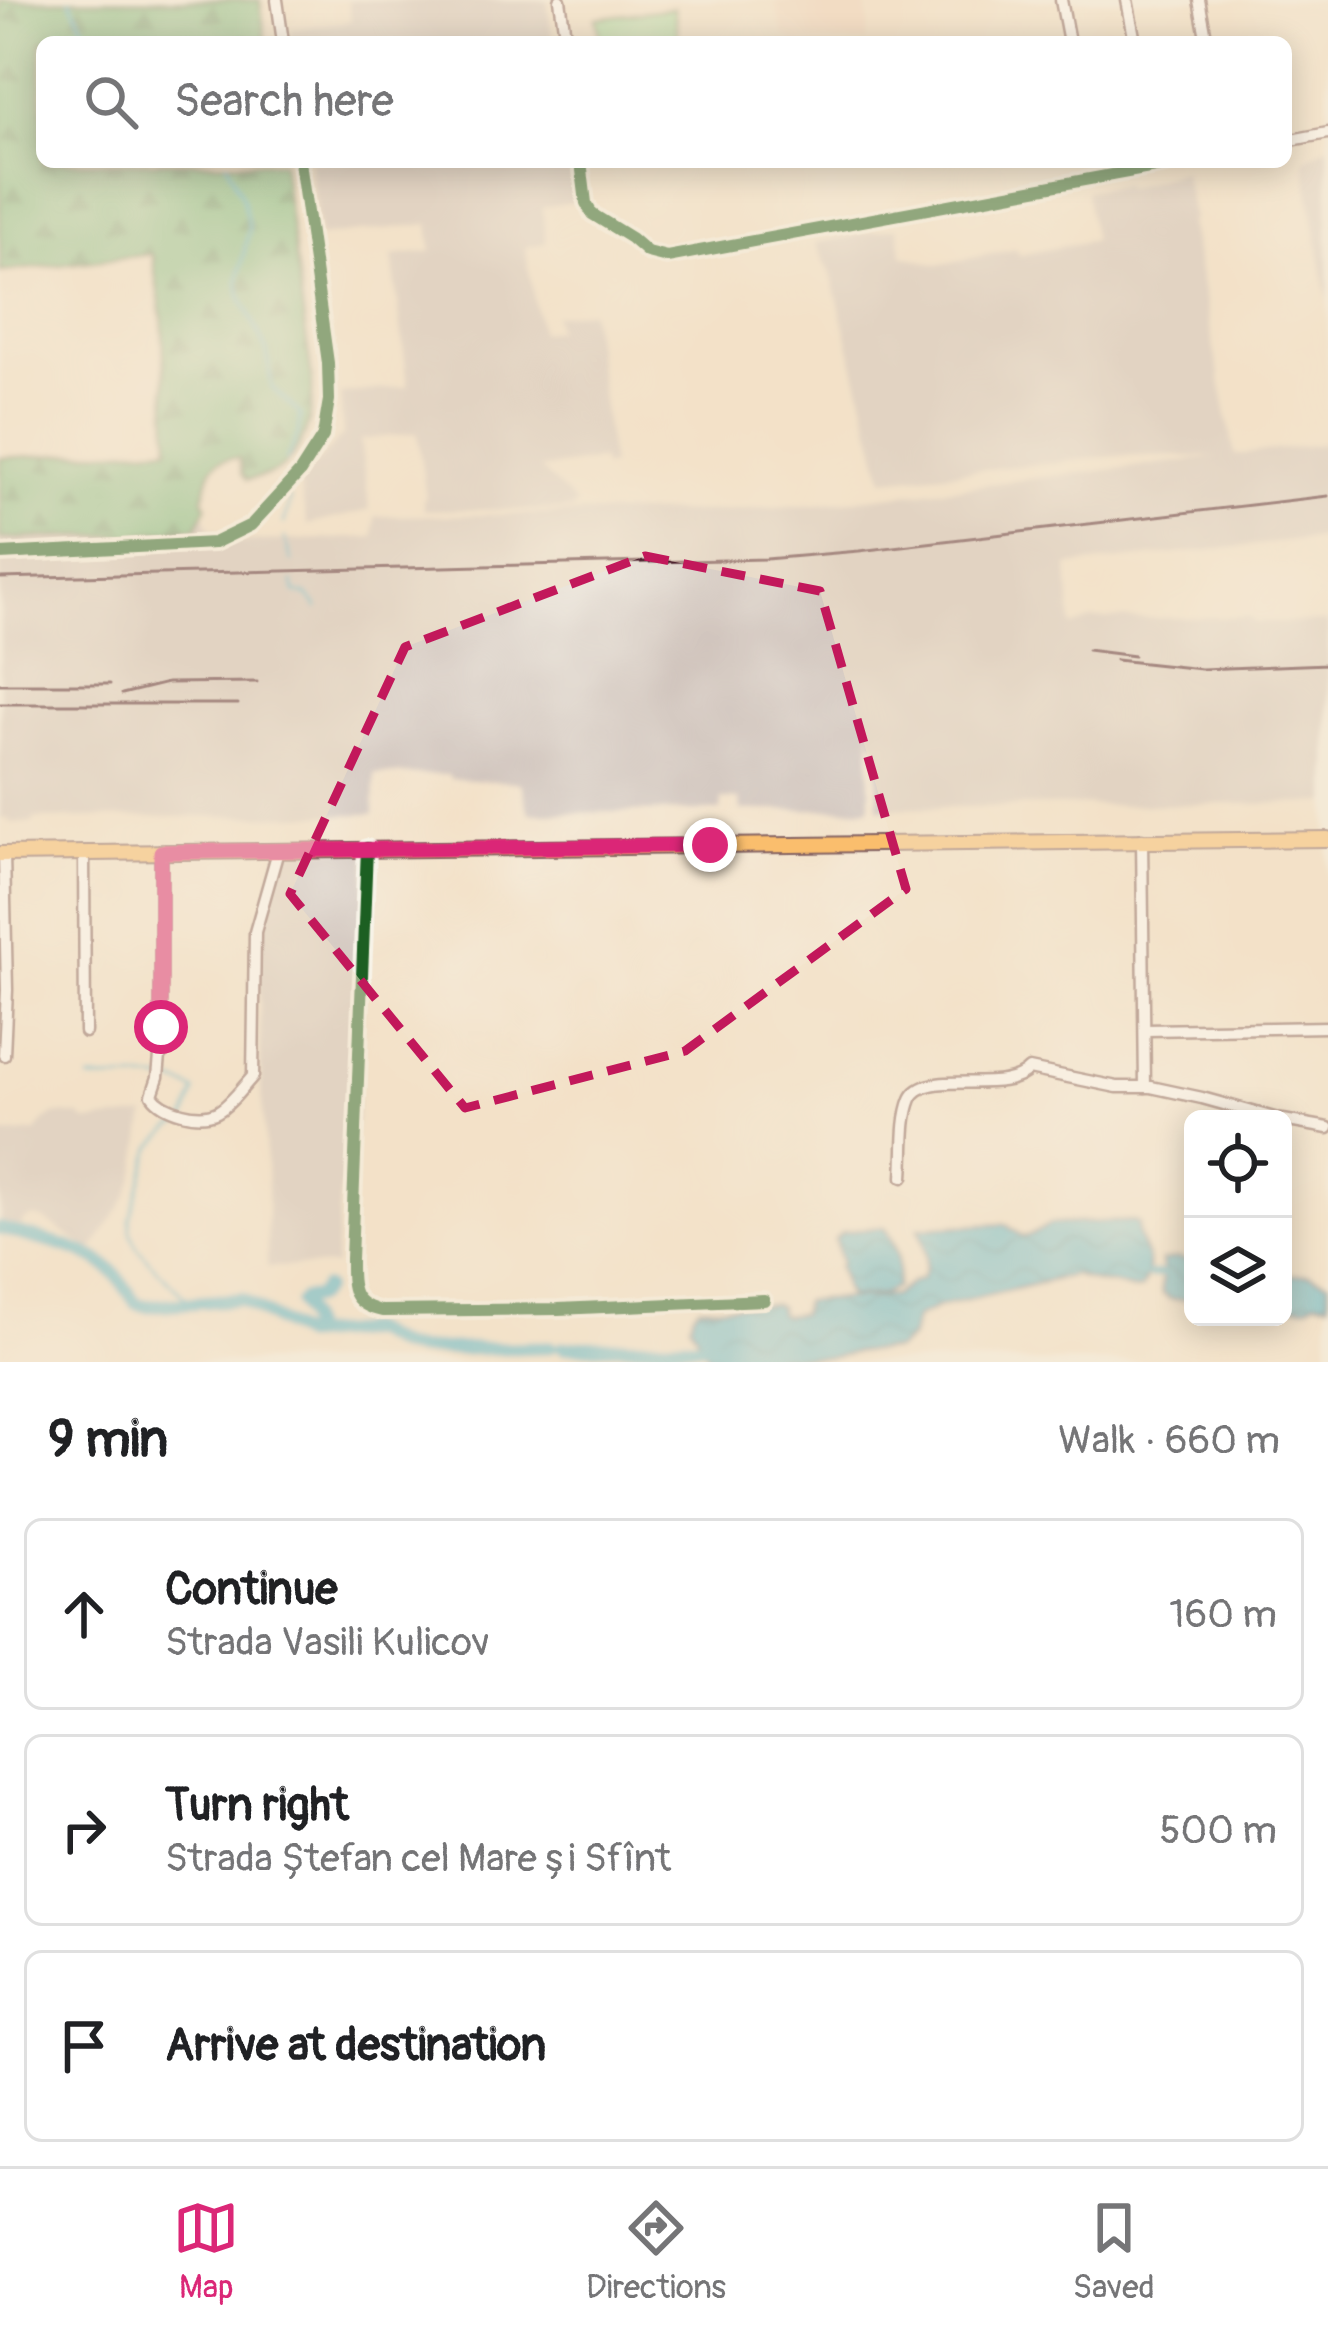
<!DOCTYPE html>
<html lang="en">
<head>
<meta charset="utf-8">
<style>
  body { margin:0; font-family:Pangolin,sans-serif; background:#f6f6f6; color:#202124 }
  .controls { position:absolute; right:36px; bottom:36px; display:grid; overflow:hidden; border-radius:18px; box-shadow:0 6px 30px #0003 }
  .controls button { width:108px; height:108px; display:grid; place-items:center; padding:0; border:0; border-bottom:3px solid #e0e0e0; background:#fff; color:#202124; font:60px sans-serif }
  .stop { position:absolute; width:36px; height:36px; margin:-27px; border:9px solid #db2777; border-radius:50%; background:#fff }
  .stop.end { background:#db2777; border-color:#fff; box-shadow:0 3px 12px #0008 }
  .list { margin:0; padding:0; list-style:none }
  h2 { display:flex; justify-content:space-between; align-items:center; height:156px; margin:0; padding:0 48px; font-size:51px }
  h2 small { font-size:39px; font-weight:400; color:#757577 }
  .list li { display:grid; grid-template-columns:78px 1fr auto; gap:36px; align-items:center; box-sizing:border-box; height:192px; margin:0 24px 24px; padding:0 24px; border:3px solid #e0e0e0; border-radius:18px }
  .list b { display:block; font-size:45px; white-space:nowrap }
  .list p { margin:0; font-size:39px; white-space:nowrap; color:#757577 }
  .list em { font-size:39px; font-style:normal; color:#757577 }
  .icon { flex:none; width:66px; height:66px; fill:none; stroke:currentColor; stroke-width:2; stroke-linecap:round; stroke-linejoin:round }
  .map { position:relative; flex:none; width:1328px; height:1362px; overflow:hidden }
  .search { position:absolute; background:#fff; box-shadow:0 6px 30px #0003; left:36px; right:36px; top:36px; height:132px; display:flex; align-items:center; gap:30px; box-sizing:border-box; padding:0 42px; border-radius:18px; color:#757577; font-size:45px }
  .sheet { height:804px; background:#fff }
  nav { display:flex; justify-content:space-around; align-items:center; box-sizing:border-box; height:168px; border-top:3px solid #e0e0e0; background:#fff; font-size:33px; color:#757577 }
  nav a { display:grid; justify-items:center; gap:6px }
  nav .on { color:#db2777 }
  .map>svg:first-child { display:block }
  .built { fill:#f1d5bd }
  .industrial { fill:#cec1ba }
  .forest { fill:url(#forest-firs); stroke:#5e6c53; stroke-width:3 }
  .garden { fill:#8fd791; stroke:#6c7b5e; stroke-width:3 }
  .water { fill:url(#water-waves); stroke:#486779; stroke-width:3 }
  .lines { fill:none; stroke-linecap:round; stroke-linejoin:round }
  .stream { stroke:#47afc7; stroke-width:3 }
  .canal { stroke:#47afc7; stroke-width:8 }
  .river { stroke:#47afc7; stroke-width:14 }
  .minor-casing { stroke:#856362; stroke-width:15 }
  .major-casing { stroke:#856362; stroke-width:18 }
  .minor { stroke:#fff; stroke-width:10 }
  .major { stroke:#fabe6d; stroke-width:14 }
  .rail { stroke:#4a1f2b; stroke-width:3 }
  .cycleway-casing { stroke:#f7f3e8; stroke-width:20 }
  .cycleway { stroke:#1b5e20; stroke-width:12 }
  .route { stroke:#db2777; stroke-width:15 }
  .marked { fill:none; stroke:#c2185b; stroke-width:9; stroke-dasharray:24 15; stroke-linejoin:round }
</style>
</head>
<body>
<div class="map">
<svg width="1328" height="1362" viewBox="0 0 1328 1362">
  <defs>
    <pattern id="forest-firs" width="22" height="20" patternUnits="userSpaceOnUse" patternTransform="scale(3)"><rect width="22" height="20" fill="#73b87b"/><path d="M5 1l3.5 6h-7zM16 11l3.5 6h-7z" fill="#609565"/></pattern>
    <pattern id="water-waves" width="16" height="10" patternUnits="userSpaceOnUse" patternTransform="scale(3)"><rect width="16" height="10" fill="#47afc7"/><path d="M0 5q4-4 8 0t8 0" fill="none" stroke="#3d8ea2"/></pattern>
  </defs>
  <rect width="100%" height="100%" fill="#f7f3e8"/>
  <filter id="ink" filterUnits="userSpaceOnUse"><feTurbulence type="fractalNoise" baseFrequency=".00833" numOctaves="2"/><feDisplacementMap in="SourceGraphic" scale="24" xChannelSelector="R" yChannelSelector="G"/><feConvolveMatrix kernelMatrix="1 2 1 2 8 2 1 2 1" color-interpolation-filters="sRGB"/></filter>
  <filter id="wash" filterUnits="userSpaceOnUse"><feTurbulence type="fractalNoise" baseFrequency=".004" numOctaves="4" result="noise"/><feDisplacementMap in="SourceGraphic" scale="48" xChannelSelector="R" yChannelSelector="G"/><feGaussianBlur stdDeviation="2.7" result="paint"/><feColorMatrix in="noise" values="0 0 0 0 0 0 0 0 0 0 0 0 0 0 0 0 0 1.4 0 .05"/><feComposite in="paint" operator="in"/></filter>
  <g filter="url(#wash)">
    <rect width="100%" height="100%" fill="#f3e1c8"/>
    <path class="built" d="M776,0h89l4,24 -3,18h-74l-1,-5 -7,1z"/>
    <g class="industrial">
      <path d="M348,0h199l6,42h-261l-2,-12 61,-9z"/>
      <path d="M1328,145v158l-24,-143z"/>
      <path d="M309,162h260l6,40 -33,5 4,36 -21,4 15,85 16,-2 -2,-15 36,-5 21,156 -8,1 -2,-7 -61,9 36,35 -4,6h-149v-11l3,-1 -9,-65 -57,7 10,70 -63,15 -8,-43 44,-47 -3,-41 68,-8 -16,-130 40,-5 -3,-27 -110,13z"/>
      <path d="M1183,171l10,48 -4,1 46,235 93,-12v94l-260,29 4,61 20,-8 157,-2 6,6 73,-1v181l-450,5 -1,-65 -5,-1 -2,-21v87l-129,3 -1,-11 -18,-1 -1,12 -192,2 -7,-28 -5,-3 -67,-3 -1,-4 -74,-1 -1,40 -340,5 -1,4h-24v-4h-9v-296l190,-10 16,4 4,11 30,14 134,-5 1,-21 330,-4 112,-8 401,-47 -99,-1 -235,23 -53,-205 -16,-31 83,-16 5,28 34,10 79,-16 3,6 74,-15 -8,-49 37,-7 3,4z"/>
      <path d="M367,848l-10,273 -17,69 -5,76 -68,1v-86l-6,-91 -2,-124 3,-39 16,-76z"/>
      <path d="M56,1114l23,1 8,7 59,-7 -9,55 -10,27 -35,54 -49,-32 -10,-2 -8,3 -5,7 -20,-6v-86l36,-3 7,-10z"/>
    </g>
    <path class="forest" d="M0,0h260l6,42h-224v120h240l30,216c3,32 -5,66 -29,89 -8,8 -25,10 -36,13l-5,-6 -3,-16c-32,1 -27,12 -36,40l4,9 -10,20 -65,8 -132,4v-81l169,-11 -7,-129 -10,-64 -152,18z"/>
    <path class="garden" d="M674,8l5,34h-78l-4,-24z"/>
    <g class="water">
      <path d="M1134,1221l4,3c-4,27 23,28 3,65l-7,1 -22,-6 -15,-1 -23,-8 -132,31 -27,12 -4,20 -15,12 -40,2 -27,6 -54,-2 -4,3c-16,-5 -30,2 -46,0 -6,-1 -11,-3 -17,-3l-18,-33 3,-11 5,-5 75,-3 6,3v6l4,3 18,-2 3,-13 89,-5 19,-14 9,-3c9,-19 3,-32 -2,-51l86,-4 18,13 10,-3 17,-10z"/>
      <path d="M883,1227c15,18 17,37 13,60l-15,8 -32,2c-9,-9 -5,-19 -11,-30l3,-4 -6,-24 7,-7z"/>
      <path d="M1178,1258l15,4v38l-23,-1 -8,-6v-32z"/>
      <path d="M1308,1274l20,7v22l-11,-3 -10,6h-24v-31z"/>
    </g>
    <g class="lines">
      <g class="stream">
        <path d="M70,0l15,28 19,14"/>
        <path d="M227,162l16,38 6,29 -11,51 2,14 27,58 5,36 28,26 -2,21 -12,26"/>
        <path d="M284,523l6,-25"/>
        <path d="M285,538l7,23"/>
        <path d="M293,582l2,10 13,3 10,13"/>
        <path d="M90,1080c30,1 83,-6 106,12l-11,29 -14,7 -19,20 -22,71 1,13 6,15 13,15 42,42"/>
      </g>
      <path class="canal" d="M1150,1275l10,-1"/>
      <g class="river">
        <path d="M0,1228c36,13 82,16 112,43 10,8 16,22 24,32l11,3 94,-7 61,37 67,-5 30,16 17,3 134,-3"/>
        <path d="M311,1335l-4,-17 -7,-15 3,-4 13,-1 8,-10"/>
        <path d="M563,1347l157,-3"/>
      </g>
    </g>
  </g>
  <g filter="url(#ink)">
    <g class="lines">
      <defs>
        <g id="minor">
          <path d="M277,0l6,42"/>
          <path d="M560,0l6,42"/>
          <path d="M1061,0l8,42"/>
          <path d="M1127,0l8,42"/>
          <path d="M1199,0l8,42"/>
          <path d="M1286,141l42,-8"/>
          <path d="M581,162l5,41 6,11 39,24 16,14 20,5 515,-95"/>
          <path d="M0,554l214,-11 37,-18 49,-53 23,-36 6,-36 -1,-37 -28,-201"/>
          <path d="M1142,839l3,248"/>
          <path d="M367,848l-16,411c0,29 -1,45 31,52l176,-2 206,-9"/>
          <path d="M84,852l1,180"/>
          <path d="M161,852v194l-3,31 -6,18c11,16 47,26 65,17 12,-6 26,-25 36,-36l2,-144 23,-81"/>
          <path d="M4,854l3,136 -3,65"/>
          <path d="M1146,1030l182,-3"/>
          <path d="M1283,1120l45,8"/>
          <path d="M903,1177c2,-24 -1,-56 8,-78 13,-32 94,-2 118,-30l88,18h34l51,11 76,21"/>
        </g>
        <path id="major" d="M0,854l1328,-15"/>
      </defs>
      <use href="#minor" class="minor-casing"/>
      <use href="#major" class="major-casing"/>
      <use href="#minor" class="minor"/>
      <use href="#major" class="major"/>
      <g class="rail">
        <path d="M0,578l766,-19 93,-8 469,-55"/>
        <path d="M1087,650l47,6"/>
        <path d="M1116,660l85,9 127,-5"/>
        <path d="M0,684h110"/>
        <path d="M122,694l45,-11 90,-1"/>
        <path d="M0,704h238"/>
      </g>
      <defs>
        <g id="cycleway">
          <path d="M581,162l5,41 6,11 39,24 16,14 20,5 515,-95"/>
          <path d="M0,554l214,-11 37,-18 49,-53 23,-36 6,-36 -1,-37 -28,-201"/>
          <path d="M367,848l-16,411c0,29 -1,45 31,52l176,-2 206,-9"/>
        </g>
      </defs>
      <use href="#cycleway" class="cycleway-casing"/>
      <use href="#cycleway" class="cycleway"/>
    </g>
  </g>
  <g class="lines" filter="url(#ink)">
    <path class="route" d="M161,1027v-175l549,-7"/>
  </g>
  <path d="M0 0H1328V1362H0ZM645,556l175,35 86,298 -221,162 -220,57 -175,-214 115,-247z" fill="#f3e1c8" fill-opacity=".55" fill-rule="evenodd"/>
  <path class="marked" d="M645,556l175,35 86,298 -221,162 -220,57 -175,-214 115,-247z"/>
</svg>
<div class="controls">
<button><svg class="icon" aria-label="locate" viewBox="0 0 24 24"><circle cx="12" cy="12" r="6"/><path d="M12 2v4M12 18v4M2 12h4M18 12h4"/></svg></button>
<button><svg class="icon" aria-label="layers" viewBox="0 0 24 24"><path d="M12 4l9 5-9 5-9-5zM3 14l9 5 9-5"/></svg></button>
</div>
<div class="stop" style="left:161px;top:1027px"></div>
<div class="stop end" style="left:710px;top:845px"></div>
<div class="search"><svg class="icon" aria-label="search" viewBox="0 0 24 24"><circle cx="10" cy="10" r="6"/><path d="M15 15l6 6"/></svg>Search here</div>
</div>
<section class="sheet">
<h2>9 min<small>Walk · 660 m</small></h2>
<ul class="list">
<li><svg class="icon" aria-label="ahead" viewBox="0 0 24 24"><path d="M12 20V5M6 11l6-6 6 6"/></svg><div><b>Continue</b><p>Strada Vasili Kulicov</p></div><em>160 m</em></li>
<li><svg class="icon" aria-label="right" viewBox="0 0 24 24"><path d="M7 20v-9h11M14 6l5 5-5 5"/></svg><div><b>Turn right</b><p>Strada Ștefan cel Mare și Sfînt</p></div><em>500 m</em></li>
<li><svg class="icon" aria-label="arrive" viewBox="0 0 24 24"><path d="M6 21V4h12l-3 4 3 4H6"/></svg><div><b>Arrive at destination</b></div></li>
</ul>
</section>
<nav>
<a class="on"><svg class="icon" aria-label="map" viewBox="0 0 24 24"><path d="M3 6l6-2 6 2 6-2v14l-6 2-6-2-6 2zM9 4v14M15 6v14"/></svg>Map</a>
<a><svg class="icon" aria-label="directions" viewBox="0 0 24 24"><path d="M12 3l9 9-9 9-9-9zM9 14v-3h6M13 9l2 2-2 2"/></svg>Directions</a>
<a><svg class="icon" aria-label="saved" viewBox="0 0 24 24"><path d="M7 4h10v16l-5-4-5 4z"/></svg>Saved</a>
</nav>
</body>
</html>
